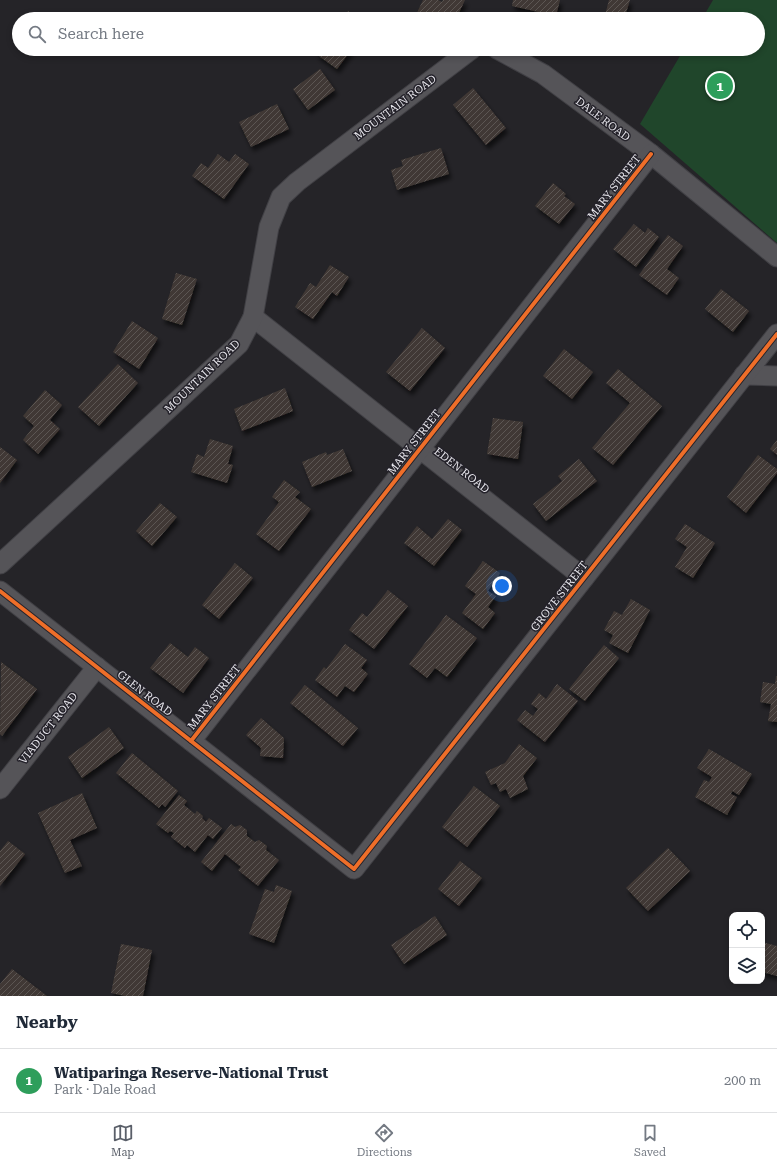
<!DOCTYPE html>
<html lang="en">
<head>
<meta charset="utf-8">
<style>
  body { margin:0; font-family:"Roboto Serif",serif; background:#f6f6f7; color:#1f2937 }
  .controls { position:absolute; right:12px; bottom:12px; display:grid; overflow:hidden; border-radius:8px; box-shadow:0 2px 6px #0003 }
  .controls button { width:36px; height:36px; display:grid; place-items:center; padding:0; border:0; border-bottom:1px solid #e0e1e3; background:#fff; color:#1f2937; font:20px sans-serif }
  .you { position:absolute; left:502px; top:586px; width:14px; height:14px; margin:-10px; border:3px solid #fff; border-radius:50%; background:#1a73e8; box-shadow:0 0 0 6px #1a73e833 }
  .badge { display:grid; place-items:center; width:26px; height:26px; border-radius:50%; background:#5a5f69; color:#fff; font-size:13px; font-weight:700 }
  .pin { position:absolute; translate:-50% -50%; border:2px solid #fff; box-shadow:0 1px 4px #0006 }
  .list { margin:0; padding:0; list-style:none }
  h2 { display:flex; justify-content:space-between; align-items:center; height:52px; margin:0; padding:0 16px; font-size:17px }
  h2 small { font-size:13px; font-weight:400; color:#747a83 }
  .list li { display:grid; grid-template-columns:26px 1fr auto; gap:12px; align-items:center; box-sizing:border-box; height:64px; padding:0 16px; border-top:1px solid #e0e1e3 }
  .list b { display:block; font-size:15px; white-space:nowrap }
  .list p { margin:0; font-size:13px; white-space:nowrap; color:#747a83 }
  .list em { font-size:13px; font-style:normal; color:#747a83 }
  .icon { flex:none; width:22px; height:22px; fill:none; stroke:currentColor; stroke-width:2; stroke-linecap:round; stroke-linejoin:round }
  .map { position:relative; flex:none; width:777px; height:996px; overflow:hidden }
  .search { position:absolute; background:#fff; box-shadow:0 2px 6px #0003; left:12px; right:12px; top:12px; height:44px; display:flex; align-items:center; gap:10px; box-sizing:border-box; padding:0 14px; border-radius:22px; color:#747a83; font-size:15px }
  .sheet { height:116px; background:#fff }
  nav { display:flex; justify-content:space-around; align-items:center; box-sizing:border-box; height:56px; border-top:1px solid #e0e1e3; background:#fff; font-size:11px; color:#747a83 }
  nav a { display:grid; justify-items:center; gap:2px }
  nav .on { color:#5a5f69 }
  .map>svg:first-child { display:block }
  .green { fill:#20462b }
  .building { fill:url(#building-hatch); filter:url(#shadow) }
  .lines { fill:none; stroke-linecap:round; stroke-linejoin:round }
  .minor-casing { stroke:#414045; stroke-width:21 }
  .minor { stroke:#555458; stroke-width:19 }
  .cycleway-casing { stroke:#24222a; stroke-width:6 }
  .cycleway { stroke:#ee6e29; stroke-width:4 }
  .labels { text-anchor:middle; stroke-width:3; stroke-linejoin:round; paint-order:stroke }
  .street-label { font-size:11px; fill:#e7e6ec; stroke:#24222a }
</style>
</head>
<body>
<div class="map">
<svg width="777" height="996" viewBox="0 0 777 996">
  <defs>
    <pattern id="building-hatch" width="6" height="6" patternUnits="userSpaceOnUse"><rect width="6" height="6" fill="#413934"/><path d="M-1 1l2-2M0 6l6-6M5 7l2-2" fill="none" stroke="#5c5652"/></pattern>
    <filter id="shadow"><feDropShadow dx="2.5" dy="4.5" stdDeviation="2" flood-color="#0009"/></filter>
  </defs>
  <rect width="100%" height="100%" fill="#252428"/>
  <path class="green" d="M713,0h64v243l-137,-119 44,-75h74v-30h-56z"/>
  <g class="building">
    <path d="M423,0h15l4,2 1,-2h22l-9,19h-42z"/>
    <path d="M513,0h47l-4,16 -44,-10z"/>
    <path d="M609,0h21l-6,19h-5l-14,-4z"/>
    <path d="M348,11l11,8h-17z"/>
    <path d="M320,49h32l-15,20 -21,-15z"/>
    <path d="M320,69l15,21 -27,20 -15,-21z"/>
    <path d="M473,88l33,40 -20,17 -33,-40z"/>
    <path d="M277,104l12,25 -38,18 -12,-25z"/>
    <path d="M441,148l8,26 -52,16 -6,-20 12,-4 -2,-6z"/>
    <path d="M218,154l11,8 6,-8 14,10 -25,35 -32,-23 9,-13 7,5z"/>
    <path d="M553,183l13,11 -2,2 11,8 -16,20 -24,-18z"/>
    <path d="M634,224l11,9 3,-5 11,9 -23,30 -23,-18z"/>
    <path d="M668,235l15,11 -16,23 12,9 -12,17 -28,-20z"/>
    <path d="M330,265l19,12 -12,19 -5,-4 -19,27 -18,-12 15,-24 6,4z"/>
    <path d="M176,273l21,6 -15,46 -20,-6z"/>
    <path d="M721,289l28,22 -16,21 -28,-23z"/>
    <path d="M132,321l26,17 -19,31 -26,-17z"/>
    <path d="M422,328l23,20 -35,43 -24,-19z"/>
    <path d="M564,349l29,23 -21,27 -29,-23z"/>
    <path d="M118,364l20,19 -39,43 -21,-19z"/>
    <path d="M618,369l44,37 -49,59 -21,-17 38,-45 -24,-20z"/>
    <path d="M285,388l8,23 -51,20 -8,-22z"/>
    <path d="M45,390l17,15 -12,15 10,9 -22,25 -15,-14 11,-14 -11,-10z"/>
    <path d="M493,418l30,4 -5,37 -31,-5z"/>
    <path d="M210,439l23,7 -5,18 5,1 -6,18 -36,-11 6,-18 7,3z"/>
    <path d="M777,440v15l-7,-6z"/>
    <path d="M0,447l17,13 -17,23z"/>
    <path d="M343,449l9,22 -40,16 -10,-25 24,-10 1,3z"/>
    <path d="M758,455l19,14v4l-31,40 -19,-16z"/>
    <path d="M579,459l18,22 -51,40 -13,-17 29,-23 -4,-5z"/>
    <path d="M284,480l16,12 -5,5 16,12 -32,42 -23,-17 23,-32 -7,-5z"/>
    <path d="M160,503l17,14 -25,29 -16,-15z"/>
    <path d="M448,519l14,11 -28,36 -30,-23 13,-17 15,13z"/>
    <path d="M685,524l30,19 -22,35 -18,-11 12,-20 -12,-8z"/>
    <path d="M483,561l17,12 -12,18 8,5 -8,11 7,6 -12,16 -21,-16 14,-19 -11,-8z"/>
    <path d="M235,563l18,15 -34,41 -17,-14z"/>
    <path d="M388,590l20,16 -34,43 -25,-19 13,-17 5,4z"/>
    <path d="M631,599l19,11 -22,43 -19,-10 4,-8 -9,-5 10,-19 8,4z"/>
    <path d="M446,615l31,23 -30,39 -12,-9 -8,10 -18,-14z"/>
    <path d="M170,643l18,14 7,-10 14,11 -26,35 -33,-25z"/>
    <path d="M345,644l22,16 -6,8 7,6 -14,18 -9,-6 -8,11 -22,-17 9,-13 2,2z"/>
    <path d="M604,645l15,13 -34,43 -16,-12z"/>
    <path d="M1,662l36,27 -35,47 -2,-2z"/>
    <path d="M776,676h1v46l-9,-1 3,-17 -11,-2 3,-20 12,2z"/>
    <path d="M557,684l21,17 -33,41 -28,-22 8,-10 8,6 5,-7 -7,-5 8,-11 7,6z"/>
    <path d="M305,685l53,43 -15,18 -53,-43z"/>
    <path d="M261,718l23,20 -1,20 -23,-2 1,-8 -15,-13z"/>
    <path d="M109,727l15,21 -42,30 -14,-21z"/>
    <path d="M519,744l18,14 -14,18 5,13 -18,9 -4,-9 -6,3 -4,-9 -5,2 -6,-13 20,-9z"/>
    <path d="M709,749l43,25 -13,21 -7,-4 -1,3 6,3 -10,18 -32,-18 9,-17 5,2 3,-5 -15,-9z"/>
    <path d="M132,753l46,38 -13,16 -3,-3 -3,4 -43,-35z"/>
    <path d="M474,786l26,20 -33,41 -25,-20z"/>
    <path d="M82,793l15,35 -27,12 12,26 -17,7 -27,-60z"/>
    <path d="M179,795l8,6 -3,4 11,9 2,-3 6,5 -1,2 4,4 3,-4 13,10 -9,11 -5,-4 -13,17 -8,-7 -2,3 -14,-11 3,-4 -4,-2 -2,2 -12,-9z"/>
    <path d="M231,824l4,3 5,-2 7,5v6l8,6 4,-2 8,6 -1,4 13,10 -21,26 -20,-16 3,-3 -16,-13 -13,17 -11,-9z"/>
    <path d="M8,841l17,13 -25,32v-35z"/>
    <path d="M668,848l22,23 -42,40 -22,-23z"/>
    <path d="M460,861l22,17 -23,28 -21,-17z"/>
    <path d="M276,885l16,6 -18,52 -25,-9 16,-45 9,3z"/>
    <path d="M435,916l12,19 -43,29 -13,-19z"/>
    <path d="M762,942l15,4v30l-15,-4z"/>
    <path d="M121,944l31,6 -9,46h-18l-14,-3z"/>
    <path d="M731,952h1v13l-3,-1z"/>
    <path d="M12,969l35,27h-47v-12z"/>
  </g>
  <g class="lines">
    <defs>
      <g id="minor">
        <path d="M497,49l46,25 108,80 126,103"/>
        <path d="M253,317l331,261"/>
        <path d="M744,375l33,1"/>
        <path d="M0,564l239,-220 14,-27 16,-90 12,-30 16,-15 175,-133"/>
        <path d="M0,591l354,278 423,-535"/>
        <path d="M191,741l460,-587"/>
        <path d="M0,789l97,-122"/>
      </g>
    </defs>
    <use href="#minor" class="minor-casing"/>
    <use href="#minor" class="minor"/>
    <defs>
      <g id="cycleway">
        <path d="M0,591l354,278 423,-535"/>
        <path d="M191,741l460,-587"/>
      </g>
    </defs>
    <use href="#cycleway" class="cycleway-casing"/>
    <use href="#cycleway" class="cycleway"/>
  </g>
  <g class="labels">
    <g class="street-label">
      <text transform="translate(395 107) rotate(-37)" y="4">MOUNTAIN ROAD</text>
      <text transform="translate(603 119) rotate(37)" y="4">DALE ROAD</text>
      <text transform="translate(614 187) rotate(-52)" y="4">MARY STREET</text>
      <text transform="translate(202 376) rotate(-44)" y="4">MOUNTAIN ROAD</text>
      <text transform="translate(414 442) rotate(-52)" y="4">MARY STREET</text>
      <text transform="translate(462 470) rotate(38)" y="4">EDEN ROAD</text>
      <text transform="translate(559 596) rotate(-52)" y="4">GROVE STREET</text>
      <text transform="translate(145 693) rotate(38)" y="4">GLEN ROAD</text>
      <text transform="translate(214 697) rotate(-52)" y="4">MARY STREET</text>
      <text transform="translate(48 728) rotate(-52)" y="4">VIADUCT ROAD</text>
    </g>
  </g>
</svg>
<div class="controls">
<button><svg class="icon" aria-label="locate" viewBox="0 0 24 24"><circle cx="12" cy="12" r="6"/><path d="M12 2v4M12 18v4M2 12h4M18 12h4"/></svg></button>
<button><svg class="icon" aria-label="layers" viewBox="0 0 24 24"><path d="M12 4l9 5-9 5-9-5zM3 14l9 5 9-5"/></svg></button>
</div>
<div class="you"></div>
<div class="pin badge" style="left:720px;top:86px;background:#2e9e5b">1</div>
<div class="search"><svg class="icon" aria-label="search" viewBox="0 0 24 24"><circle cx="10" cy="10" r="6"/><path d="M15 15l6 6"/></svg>Search here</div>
</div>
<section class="sheet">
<h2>Nearby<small></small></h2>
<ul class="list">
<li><span class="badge" style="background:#2e9e5b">1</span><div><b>Watiparinga Reserve-National Trust</b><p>Park · Dale Road</p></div><em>200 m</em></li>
</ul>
</section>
<nav>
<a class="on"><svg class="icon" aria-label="map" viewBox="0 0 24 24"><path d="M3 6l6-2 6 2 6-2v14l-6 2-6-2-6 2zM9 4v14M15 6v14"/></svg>Map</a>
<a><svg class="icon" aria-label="directions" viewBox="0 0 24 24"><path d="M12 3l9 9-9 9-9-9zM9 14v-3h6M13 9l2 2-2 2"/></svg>Directions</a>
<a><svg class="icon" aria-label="saved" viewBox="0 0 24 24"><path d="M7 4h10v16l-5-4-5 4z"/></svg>Saved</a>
</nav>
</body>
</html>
